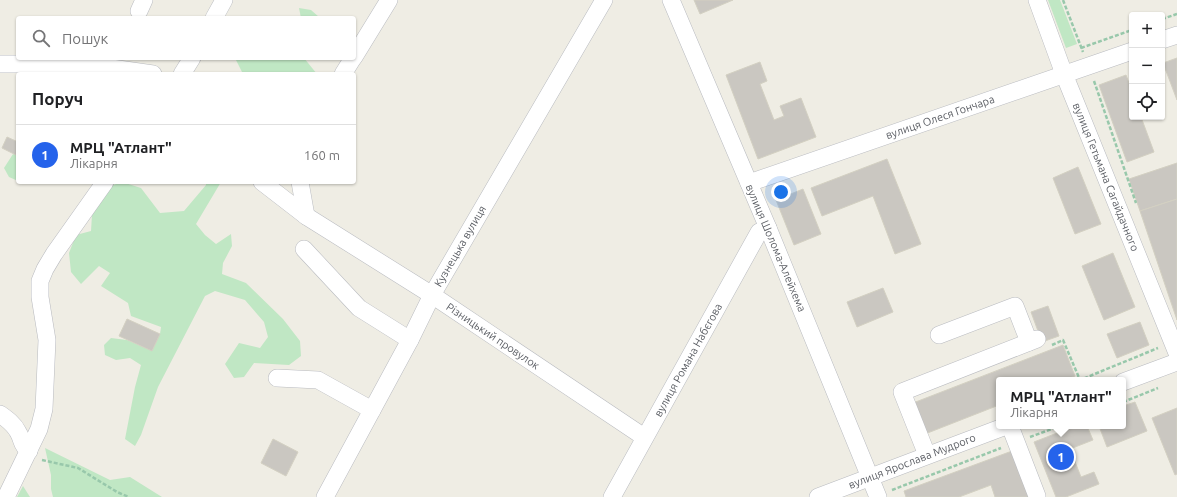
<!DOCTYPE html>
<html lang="uk">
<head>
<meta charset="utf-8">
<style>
  body { margin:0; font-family:Ubuntu,sans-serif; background:#f6f6f6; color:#202124 }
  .controls { position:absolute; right:12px; top:12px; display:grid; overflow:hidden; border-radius:4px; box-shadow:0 1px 3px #0004 }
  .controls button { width:36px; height:36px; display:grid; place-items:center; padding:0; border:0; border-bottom:1px solid #e0e0e0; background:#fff; color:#202124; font:20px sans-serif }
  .you { position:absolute; left:781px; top:192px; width:14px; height:14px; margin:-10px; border:3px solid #fff; border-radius:50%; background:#1a73e8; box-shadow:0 0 0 6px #1a73e833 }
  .badge { display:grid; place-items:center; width:26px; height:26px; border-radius:50%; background:#2563eb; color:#fff; font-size:13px; font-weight:700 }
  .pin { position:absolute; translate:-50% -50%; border:2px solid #fff; box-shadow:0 1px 4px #0006 }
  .popup { position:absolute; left:996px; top:377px; width:130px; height:52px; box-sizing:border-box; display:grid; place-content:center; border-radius:4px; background:#fff; filter:drop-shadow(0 1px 3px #0005); font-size:13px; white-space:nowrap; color:#757577 }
  .popup b { font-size:15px; color:#202124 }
  .popup::after { content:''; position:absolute; left:50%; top:100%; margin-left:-8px; border:8px solid transparent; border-top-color:#fff }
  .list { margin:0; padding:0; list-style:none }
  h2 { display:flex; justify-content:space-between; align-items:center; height:52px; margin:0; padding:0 16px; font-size:17px }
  h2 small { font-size:13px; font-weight:400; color:#757577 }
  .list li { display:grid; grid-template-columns:26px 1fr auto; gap:12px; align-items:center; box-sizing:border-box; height:60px; padding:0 16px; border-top:1px solid #e0e0e0 }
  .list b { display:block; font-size:15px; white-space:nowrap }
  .list p { margin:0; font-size:13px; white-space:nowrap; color:#757577 }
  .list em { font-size:13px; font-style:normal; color:#757577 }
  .icon { flex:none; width:22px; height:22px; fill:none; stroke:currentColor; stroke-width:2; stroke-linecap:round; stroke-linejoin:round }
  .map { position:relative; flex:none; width:1177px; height:497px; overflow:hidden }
  .search { position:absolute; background:#fff; box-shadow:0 1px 3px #0004; left:16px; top:16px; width:340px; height:44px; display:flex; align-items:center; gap:10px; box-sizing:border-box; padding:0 14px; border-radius:4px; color:#757577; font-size:15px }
  .panel { position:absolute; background:#fff; box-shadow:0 1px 3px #0004; left:16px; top:72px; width:340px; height:112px; border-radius:4px }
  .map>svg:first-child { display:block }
  .green { fill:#c0e7c4 }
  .building { fill:#cac7c1; stroke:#d3d0c2 }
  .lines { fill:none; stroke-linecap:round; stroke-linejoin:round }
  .minor-casing { stroke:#b9bbc0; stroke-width:18 }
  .path { stroke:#98c8ab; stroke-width:2.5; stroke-dasharray:4 2; stroke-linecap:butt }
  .minor { stroke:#fff; stroke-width:17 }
  .labels { text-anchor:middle; stroke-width:4; stroke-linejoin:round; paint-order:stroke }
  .street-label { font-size:11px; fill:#5c5f65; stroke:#fff }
</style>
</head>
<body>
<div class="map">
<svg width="1177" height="497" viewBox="0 0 1177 497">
  <rect width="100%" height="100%" fill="#efede4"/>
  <g class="green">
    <path d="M1048,0h12l17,44 -11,4z"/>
    <path d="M299,8l12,2 8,7 -18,1z"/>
    <path d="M235,58h69l13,16h-74z"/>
    <path d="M13,154l5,2v25l-9,-4 -5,-9z"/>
    <path d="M122,182l19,6 19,25 24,-2 22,-26v-3h15l-25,42 9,11 11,9 15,-10 1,12 -9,17 -1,11 24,9 37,36 17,22 1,15 -12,9 -35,-2 -10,14 -10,1 -9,-14 14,-21 21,5 8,-11 -4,-15 -19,-22 -30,-9 -10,5 -47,91 -17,48 -6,11 -10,-7 10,-52 6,-22 -11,-7 -14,2 -11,-5 -1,-10 7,-7 16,2 25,11 8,-17 1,-7 -30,-11 -3,-13 -27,-17 9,-13 -11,-7 -18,18 -10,-12 -2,-19 7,-18 15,-4 1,-16 18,-29z"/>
    <path d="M45,448l65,32 20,-3 32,20h-109l-2,-8v-14z"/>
    <path d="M23,486l7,11h-13z"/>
  </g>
  <g class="building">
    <path d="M694,0h39l-33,14z"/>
    <path d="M1177,58v42l-14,-37z"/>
    <path d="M760,62l7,19 -7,3 14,36 10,-4 -4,-10 21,-8 15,39 -58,22 -32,-84z"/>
    <path d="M1126,75l6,16v26h9l13,35 -27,10 -28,-77z"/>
    <path d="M7,137l11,5v14l-16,-8z"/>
    <path d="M887,159l34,85 -26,10 -22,-58 -51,20 -11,-28z"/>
    <path d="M1177,163v36l-37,12 -11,-32z"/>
    <path d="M1078,167l23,57 -26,10 -22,-56z"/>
    <path d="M803,189l18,45 -27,11 -18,-45z"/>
    <path d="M1177,199v121l-37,-109z"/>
    <path d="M1113,253l22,54 -31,13 -22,-54z"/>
    <path d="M883,288l10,24 -36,15 -10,-25z"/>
    <path d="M1048,306l11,30 -17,6 -11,-30z"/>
    <path d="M127,319l33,15 -8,17 -33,-15z"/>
    <path d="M1140,322l9,23 -32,13 -10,-24z"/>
    <path d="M1063,345l12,31 -11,4h-65v25l-74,29 -12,-31z"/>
    <path d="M1135,402l12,29 -40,16 -8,-21h24v-20z"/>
    <path d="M1177,408v66l-2,1 -23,-57z"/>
    <path d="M1075,426h12l6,14 -23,9 11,28 13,-5 5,12 -33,13h-10l-22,-55z"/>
    <path d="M273,439l25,13 -12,24 -25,-13z"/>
    <path d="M1012,451l17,46h-34l-4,-12 -32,12h-53l-2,-6z"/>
  </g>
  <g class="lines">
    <defs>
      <g id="minor">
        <path d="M671,0l97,228 110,269"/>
        <path d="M1037,0l27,74 113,279"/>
        <path d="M139,11l5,-11"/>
        <path d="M214,18l10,-18"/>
        <path d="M1162,40l15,-5"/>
        <path d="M354,57l35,-57"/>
        <path d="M0,64h83l70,10"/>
        <path d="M182,74l10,-16"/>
        <path d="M343,74l10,-16"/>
        <path d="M262,182l44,34 126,79 212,142"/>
        <path d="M300,182l6,34"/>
        <path d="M749,183l383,-132"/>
        <path d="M304,249l55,59 51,32"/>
        <path d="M939,335l76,-29 14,36"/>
        <path d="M277,378l41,2 54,30"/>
        <path d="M1123,382l54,-20"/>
        <path d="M0,414c7,5 14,10 18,18 5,8 2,12 11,19"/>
        <path d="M1010,426l27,70"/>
        <path d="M927,455l-25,-63 135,-53"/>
        <path d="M6,497l33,-68 5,-20 3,-69 -7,-43v-16l5,-12 9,-15 51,-72"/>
        <path d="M325,497l85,-157 22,-45 172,-295"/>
        <path d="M612,497l147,-265 9,-4"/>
        <path d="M818,497l188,-71"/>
      </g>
    </defs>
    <use href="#minor" class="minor-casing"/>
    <g class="path">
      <path d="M1063,0l20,52"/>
      <path d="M1162,19l15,-5"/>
      <path d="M1081,48l51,-18"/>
      <path d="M1094,81l42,122"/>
      <path d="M1052,345l11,-5 17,40 78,-32"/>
      <path d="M1123,402l35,-14"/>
      <path d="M1030,437l30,-11"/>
      <path d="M42,460l36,8 39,24 12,5"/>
      <path d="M892,490l109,-42"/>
    </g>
    <use href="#minor" class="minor"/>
  </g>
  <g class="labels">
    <g class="street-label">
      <text transform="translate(940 117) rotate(-19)" y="4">вулиця Олеся Гончара</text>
      <text transform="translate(1106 177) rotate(68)" y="4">вулиця Гетьмана Сагайдачного</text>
      <text transform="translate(460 246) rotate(-60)" y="4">Кузнецька вулиця</text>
      <text transform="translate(776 248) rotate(67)" y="4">вулиця Шолома-Алейхема</text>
      <text transform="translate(493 336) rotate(34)" y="4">Різницький провулок</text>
      <text transform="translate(688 360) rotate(-61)" y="4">вулиця Романа Набєгова</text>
      <text transform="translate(912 461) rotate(-21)" y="4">вулиця Ярослава Мудрого</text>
    </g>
  </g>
</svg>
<div class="controls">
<button>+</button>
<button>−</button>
<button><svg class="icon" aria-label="locate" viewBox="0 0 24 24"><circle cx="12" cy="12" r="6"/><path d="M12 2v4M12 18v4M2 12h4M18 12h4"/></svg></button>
</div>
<div class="you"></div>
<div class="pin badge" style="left:1061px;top:457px">1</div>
<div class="popup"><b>МРЦ &quot;Атлант&quot;</b>Лікарня</div>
<div class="search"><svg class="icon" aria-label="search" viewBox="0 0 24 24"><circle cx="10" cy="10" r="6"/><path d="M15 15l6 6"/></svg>Пошук</div>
<section class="panel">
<h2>Поруч<small></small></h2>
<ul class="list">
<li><span class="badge">1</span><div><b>МРЦ &quot;Атлант&quot;</b><p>Лікарня</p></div><em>160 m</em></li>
</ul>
</section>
</div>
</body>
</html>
